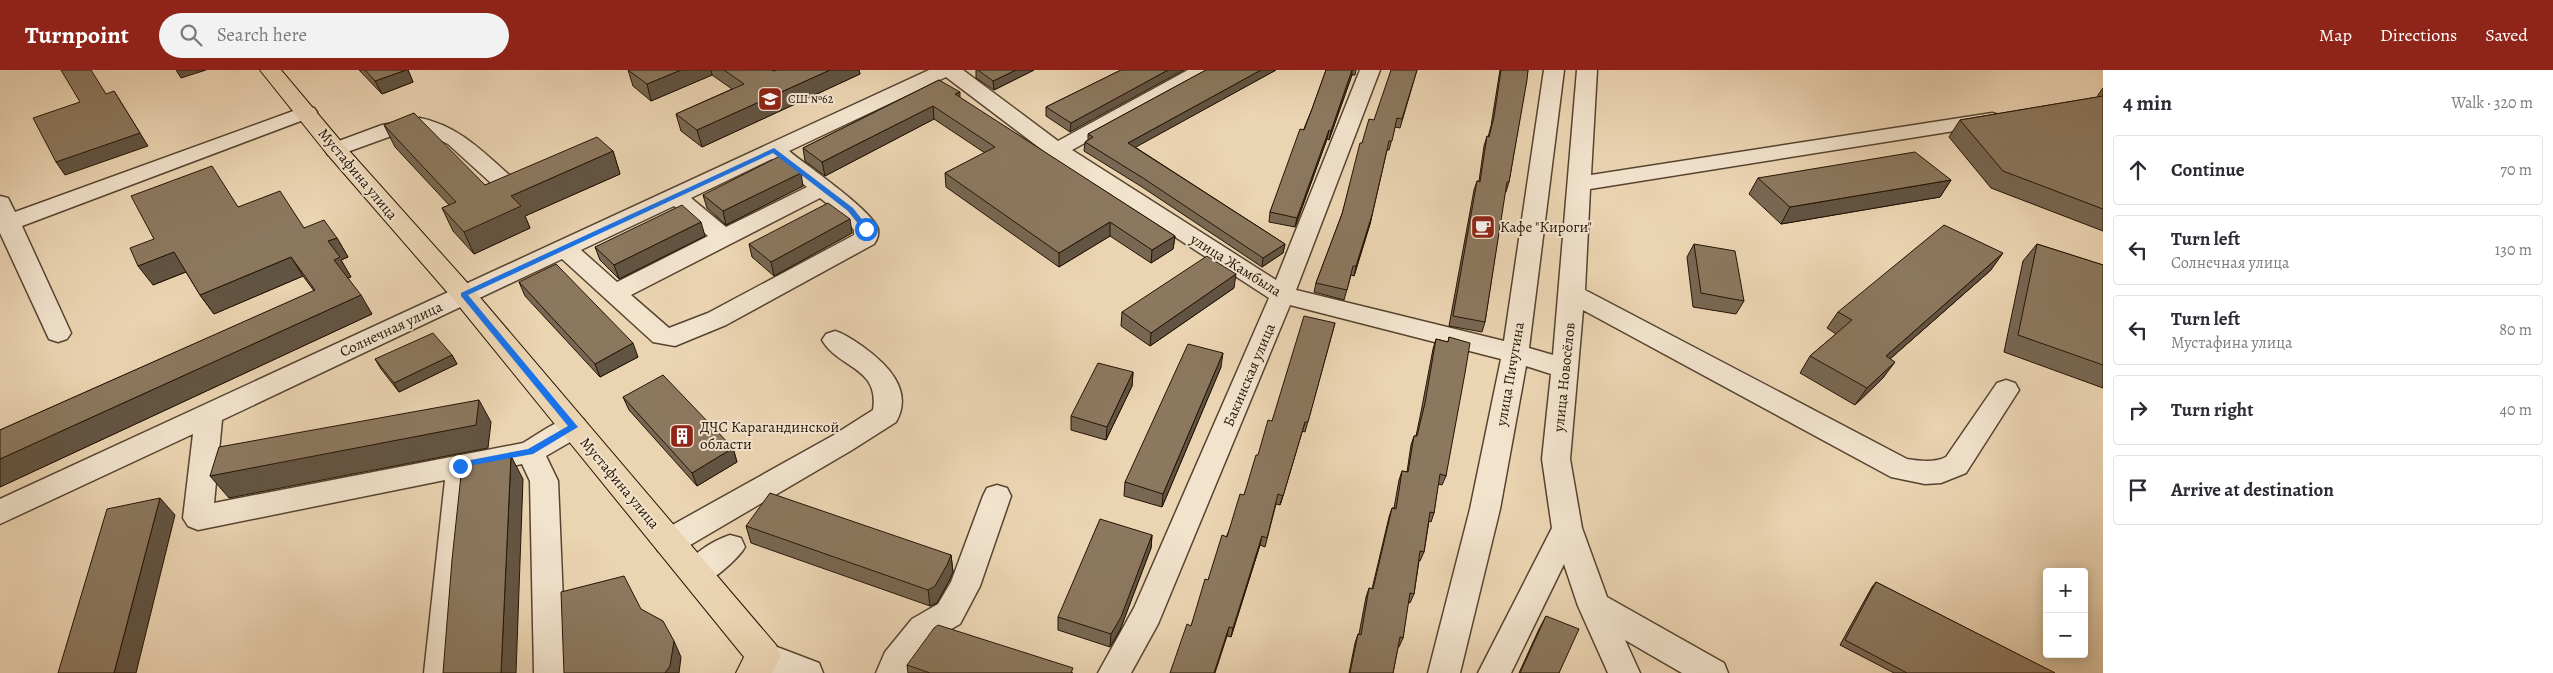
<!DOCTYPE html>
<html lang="en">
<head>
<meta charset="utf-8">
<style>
  body { margin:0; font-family:Alegreya,serif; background:#f2f2f3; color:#2b2b33 }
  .controls { position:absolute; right:15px; bottom:15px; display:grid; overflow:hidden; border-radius:5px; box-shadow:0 2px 12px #0003 }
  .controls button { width:45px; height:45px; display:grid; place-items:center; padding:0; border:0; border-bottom:1px solid #e1e1e2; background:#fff; color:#2b2b33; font:25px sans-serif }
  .stop { position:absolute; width:15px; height:15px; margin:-11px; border:4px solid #1a73e8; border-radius:50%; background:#fff }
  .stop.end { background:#1a73e8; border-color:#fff; box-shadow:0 1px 5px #0008 }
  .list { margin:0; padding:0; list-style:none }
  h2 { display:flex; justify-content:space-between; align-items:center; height:65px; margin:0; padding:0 20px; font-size:21px }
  h2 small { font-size:16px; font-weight:400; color:#7c7c81 }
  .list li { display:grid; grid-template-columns:32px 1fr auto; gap:15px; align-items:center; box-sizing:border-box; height:70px; margin:0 10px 10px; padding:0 10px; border:1px solid #e1e1e2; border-radius:5px }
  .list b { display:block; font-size:19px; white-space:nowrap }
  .list p { margin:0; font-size:16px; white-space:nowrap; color:#7c7c81 }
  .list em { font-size:16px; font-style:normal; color:#7c7c81 }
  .icon { flex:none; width:28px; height:28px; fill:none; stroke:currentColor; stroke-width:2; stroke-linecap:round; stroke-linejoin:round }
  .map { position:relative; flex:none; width:2103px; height:603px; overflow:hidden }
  header { display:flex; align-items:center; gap:30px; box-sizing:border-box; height:70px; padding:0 25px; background:#8f2418; color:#fff }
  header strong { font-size:24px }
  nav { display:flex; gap:28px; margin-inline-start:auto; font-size:18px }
  .search { width:350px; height:45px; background:#f2f2f3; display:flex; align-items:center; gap:12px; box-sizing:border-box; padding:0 18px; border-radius:28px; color:#7c7c81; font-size:19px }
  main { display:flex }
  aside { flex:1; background:#fff }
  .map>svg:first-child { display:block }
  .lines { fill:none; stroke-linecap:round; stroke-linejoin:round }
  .minor-casing { stroke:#564430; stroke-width:3 }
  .major-casing { stroke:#251405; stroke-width:2 }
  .minor { fill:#f2e3cd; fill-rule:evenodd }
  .major { fill:#ebd4b2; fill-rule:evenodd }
  .wall { fill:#786752; stroke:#251405 }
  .shaded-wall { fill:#625442; stroke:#251405 }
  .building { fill:#8c785f; stroke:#251405 }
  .route { fill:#1a73e8 }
  .labels { text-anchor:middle; stroke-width:4; stroke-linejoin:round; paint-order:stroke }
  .far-poi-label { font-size:12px; fill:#251405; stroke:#f2e3cd; text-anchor:start }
  .street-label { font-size:15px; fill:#251405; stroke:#f2e3cd }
  .poi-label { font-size:15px; fill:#251405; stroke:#f2e3cd; text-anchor:start }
</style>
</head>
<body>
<header>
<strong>Turnpoint</strong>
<div class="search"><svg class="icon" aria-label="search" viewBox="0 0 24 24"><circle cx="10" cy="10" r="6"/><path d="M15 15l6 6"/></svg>Search here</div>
<nav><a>Map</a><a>Directions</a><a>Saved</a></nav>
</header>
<main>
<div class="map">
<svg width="2103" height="603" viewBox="0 0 2103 603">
  <rect width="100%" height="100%" fill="#ebd4b2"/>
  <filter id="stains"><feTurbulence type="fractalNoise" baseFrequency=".004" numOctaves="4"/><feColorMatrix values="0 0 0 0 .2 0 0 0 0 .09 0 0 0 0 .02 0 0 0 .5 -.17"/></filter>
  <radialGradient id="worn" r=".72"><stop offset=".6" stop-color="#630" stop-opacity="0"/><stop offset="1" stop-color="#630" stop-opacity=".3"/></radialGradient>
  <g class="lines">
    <defs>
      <g id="minor">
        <path d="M929,0h34l95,71 130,-71h25l-3,4 -138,76 204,130 84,-210h20l-84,220 208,51 40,-271h20l-35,278 24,7 24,-285h20l-6,105 401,-62 7,2 3,4 -3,4 -7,2 -402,64 -5,101 322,169c14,2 26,4 39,-2l51,-74 9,-3 9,3 4,7 -53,83 -25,10 -16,1 -34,-7 -308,-167 -13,149 12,69 25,69 117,66 4,10h-46l-57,-33 15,33h-32l-30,-67 -14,-42 -53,109h-33l74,-145 -10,-69 9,-85 -25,-8 -26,143 -40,164h-32l42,-164 31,-150 -211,-54 -132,319 -27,49h-33l36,-65 135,-310 -220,-143 -103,-78 -157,74c18,15 83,59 89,78 1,6 -1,11 -4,15l-148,81 -51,21 -22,-4 -91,-83 -340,161 -8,83 309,-60c18,-10 40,-30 61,-23l4,7 -4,7 -38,22 12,25 8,192h-32l-4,-192 -8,-17 -48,10 -18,199h-32l21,-193 -247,50 -10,-4 -5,-8 10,-84 -193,90v-25zM772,89l35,28 -81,40 -35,-29zM820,128l22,17 12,15v5l-146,78 -39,15 -38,-33zM674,136l34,30 -91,46 -36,-32z"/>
        <path d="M307,36l7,2 3,4 -3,4 -292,110 49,107 -4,6 -9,3 -9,-3 -49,-106v-37l8,2 7,14z"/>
        <path d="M420,48c40,8 65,36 95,62l15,-4 8,2 3,5 -3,5 -16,6 -21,-2 -53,-48 -28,-14 -23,4 -61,22 -8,-1 -3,-5 3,-5 54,-20z"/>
        <path d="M835,261c10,3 18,9 27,15 25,18 52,44 34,76l-44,28 -172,101 -11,3 -11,-3 -4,-9 4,-9 174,-97 41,-26c7,-43 -34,-41 -51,-70l4,-6z"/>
        <path d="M997,415l10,3 4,8 -31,90 -20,38 -26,15 -26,34h-32l9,-21 27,-33 26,-15 13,-22 32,-86 4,-8z"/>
        <path d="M730,465l11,3 4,9c-6,11 -36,38 -49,39 -4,0 -9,-3 -12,-4l-4,-9c8,-17 32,-32 50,-38z"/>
        <path d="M764,572l55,21 4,10h-53l-17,-7 -5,-10 5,-10z"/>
      </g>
      <path id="major" d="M260,0h21l63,75 128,143 304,357 5,11 -9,17h-36l8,-16 -290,-357 -126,-145z"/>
    </defs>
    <use href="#minor" class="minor-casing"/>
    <use href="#major" class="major-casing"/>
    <use href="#minor" class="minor"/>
    <use href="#major" class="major"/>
  </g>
  <g class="wall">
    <path d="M359,0h49l5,12 -31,12z"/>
    <path d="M628,0h144l2,1 3,-1h82l1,4 -158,73 -21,-16 -5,-17 56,-25 -20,-14 -61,26 -18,-15z"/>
    <path d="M976,0h58l-40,20 -18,-12z"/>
    <path d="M1121,0l-51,62 -24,-16v-9z"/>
    <path d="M1206,0h70l-141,77 150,97 -2,9 -21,14 -120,-80 -58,-36 1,-9 3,-2v-6z"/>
    <path d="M1326,0h30l-1,5h-3l-23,65 -2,-1 -32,88 -26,-5 1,-10 42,-103z"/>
    <path d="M1417,0l-17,58 -5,-1 -6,23h-2l-17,74 -16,52 -3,-1 -7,25 -30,-8 2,-9 26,-69 20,-71 12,-23z"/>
    <path d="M1500,0h28l-19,112 -3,10 -1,-1 -20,131 -3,10 -33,-6 25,-136 3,-9h2l5,-35 3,-10 1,1 3,-11z"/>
    <path d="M939,10l21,18 215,138 -2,13 -22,14 -41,-27 -51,31 -113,-80 -1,-14 40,-20 -51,-34 -109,57 -20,-15 -2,-13z"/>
    <path d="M2103,18v143l-112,-43 -42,-51 11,-17 138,-23v-2z"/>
    <path d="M384,55l101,60 128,-34 7,23 -95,42 5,12 -56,26 -21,-23 -11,-23 7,-3 -54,-58z"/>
    <path d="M1758,108l193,2 -11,17 -159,27 -32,-30z"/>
    <path d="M803,116l-77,39 -19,-17 -4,-13z"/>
    <path d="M238,137l99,31 11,19 -7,3 10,17 -3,1 24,36 -372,173v-57l314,-139 -11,-15 -89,38 -14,-19 -14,-23 -33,13z"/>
    <path d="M852,163l-78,43 -22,-19 -3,-13z"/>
    <path d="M705,166l-86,43 -19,-19 -5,-13z"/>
    <path d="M1694,174l50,57 -8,13 -43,-7 -6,-50z"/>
    <path d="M2037,174l66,21v123l-99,-36 19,-91z"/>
    <path d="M1991,200l-101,89 -7,19 -28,27 -55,-32 10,-17 26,-22 -9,-6 11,-16z"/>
    <path d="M519,212l119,75 -38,20 -75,-81z"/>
    <path d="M1234,218l-84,58 -29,-20 1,-14z"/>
    <path d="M1335,253l-30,109 -3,-1 -22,74 -4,-1 -11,43 -5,-2 -29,92 -40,-11 17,-46 36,-85 28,-74z"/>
    <path d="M1449,267l-3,139 -4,9 -4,-1 -4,29 -3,9 -2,-1 -5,31 -4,9h-1l-5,33 -4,9 -2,-1 -5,36 -4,9h-1l-5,26h-44l6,-30 3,-9h1l7,-37 3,-9 3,1 17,-72 3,-9h2l5,-28 3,-9 5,1 4,-27 3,-9h2l5,-24 12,-63 3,-10 12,3z"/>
    <path d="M452,285l5,9 -58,28 -18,-23 -6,-10z"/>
    <path d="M1221,297l-59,140 -38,-11 1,-14z"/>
    <path d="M1133,302l-1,14 -26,54 -35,-10v-14z"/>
    <path d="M623,327l110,51 4,14 -40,24 -68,-76z"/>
    <path d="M746,456l205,29 2,17 -4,9 -12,22 -7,3 -179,-63z"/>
    <path d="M1152,465l-1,13 -31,82 -10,17 -52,-17v-13z"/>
    <path d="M1876,512l179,91h-161l-54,-28 32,-58z"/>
    <path d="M1546,546l13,57h-40l20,-44z"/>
    <path d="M907,595l166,8h-165z"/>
  </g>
  <g class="shaded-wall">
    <path d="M176,0h30l-25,8z"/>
    <path d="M406,0h2l5,12 -31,12 -7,-13z"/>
    <path d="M681,0h30l1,5 -61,26 -4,-17z"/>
    <path d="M830,0h29l1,4 -158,73 -5,-17z"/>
    <path d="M1016,0h18l-40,20 -1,-9z"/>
    <path d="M1168,0h16l-114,62 1,-9z"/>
    <path d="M1261,0h15l-149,82 1,-9z"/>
    <path d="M1352,0v5l-23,65 2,-9z"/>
    <path d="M114,21l34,55 -83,29 -9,-13z"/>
    <path d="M960,22v13l-5,-11z"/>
    <path d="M933,36l1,13 -109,57 -3,-14z"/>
    <path d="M1329,60l-2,9 -32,88 2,-9z"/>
    <path d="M613,81l7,23 -95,42 5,12 -56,26 -10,-22 47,-36z"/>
    <path d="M801,103l2,13 -77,39 -3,-14z"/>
    <path d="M1951,110l-11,17 -159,27 9,-17z"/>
    <path d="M1372,145l-2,9 -16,52 2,-10z"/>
    <path d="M850,149l2,14 -78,43 -3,-14z"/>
    <path d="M701,152l4,14 -86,43 -5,-14z"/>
    <path d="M1110,152v14l-51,31v-14z"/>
    <path d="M1175,166l-2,13 -22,14 1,-13z"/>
    <path d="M337,168l11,19 -7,3 10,17 -6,2 -11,-19 -6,-19z"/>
    <path d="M1285,174l-2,9 -21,14 1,-9z"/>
    <path d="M174,182l14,19 -35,14 -15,-19z"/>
    <path d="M2003,183l-12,17 -117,103 12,-17z"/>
    <path d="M291,187l12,19 -89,38 -14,-19z"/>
    <path d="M1236,204l-2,14 -84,58 1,-13z"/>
    <path d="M361,225l11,19 -372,173v-28z"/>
    <path d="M633,273l5,14 -38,20 -5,-13z"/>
    <path d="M1223,283l-2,14 -59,140 1,-13z"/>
    <path d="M452,285l5,9 -58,28 -5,-9z"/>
    <path d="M1895,292l-12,16 -28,27 12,-17z"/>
    <path d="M1133,302l-1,14 -26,54 1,-13z"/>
    <path d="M479,330l12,22 -3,26 -259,50 -19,-22z"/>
    <path d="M1305,352l-3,9 -22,74 3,-9z"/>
    <path d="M733,378l4,14 -40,24 -5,-13z"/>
    <path d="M511,386l12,23 -7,194h-15z"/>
    <path d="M160,428l15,17 -39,158h-22z"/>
    <path d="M1152,465l-1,13 -31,82 -10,17 1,-13z"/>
    <path d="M1262,466l-2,9 -29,92 2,-9z"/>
    <path d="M951,485l2,17 -4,9 -12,22 -7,3 -2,-16z"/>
    <path d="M1229,557l-2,9 -12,37h-1z"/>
    <path d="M674,571l7,16 -2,16h-14z"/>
  </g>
  <g class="building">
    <path d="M61,0h30l15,24 8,-3 26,42 -84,29 -23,-44 47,-16z"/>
    <path d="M365,0h41l-31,11z"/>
    <path d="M628,0h53l-34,14z"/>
    <path d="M724,0h48l2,1 3,-1h53l-133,60 -21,-16 68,-30z"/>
    <path d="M978,0h38l-23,11z"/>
    <path d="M1121,0h47l-97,53 -25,-16z"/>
    <path d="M1206,0h55l-133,73 157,101 -22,14 -120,-80 -58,-36 8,-5 -5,-3z"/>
    <path d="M1326,0h26l-21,61 -2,-1 -32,88 -27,-6 30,-83 4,1 8,-21z"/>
    <path d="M1391,0h26l-15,49 -5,-1 -5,23h-3l-17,74 -16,51h-3l-6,24 -31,-7 26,-69 18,-71h2l7,-24 5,1z"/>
    <path d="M1501,0h27l-1,10 -18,102h-2l-22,140 -32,-6 24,-135 3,1 7,-46 2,1 5,-20z"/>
    <path d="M939,10l21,12 -5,2 220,142 -23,14 -42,-28 -51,31 -114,-80 50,-26 -62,-41 -111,56 -19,-14z"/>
    <path d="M2103,26v113l-100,-38 -43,-51z"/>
    <path d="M414,43l71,72 112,-48 16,14 -102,45 10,10 -57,26 -22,-24 14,-6 -72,-77z"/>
    <path d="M1915,82l36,28 -161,27 -32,-29z"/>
    <path d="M780,86l21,17 -78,38 -20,-16z"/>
    <path d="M212,96l26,41 42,-16 24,37 20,-8 13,18 -9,3 12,16 -6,3 27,35 -361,164v-29l315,-140 -24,-33 -91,38 -26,-43 -36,14 -8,-18 24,-9 -23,-43z"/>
    <path d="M828,133l22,16 -79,43 -22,-18z"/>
    <path d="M682,135l19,17 -87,43 -19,-18z"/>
    <path d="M1944,155l59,28 -117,103 9,6 -28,26 -57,-32 42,-36 -14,-8z"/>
    <path d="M1694,174l41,7 9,50 -43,-8z"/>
    <path d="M2037,174l66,21v100l-85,-30z"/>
    <path d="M1207,186l29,18 -85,59 -29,-21z"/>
    <path d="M556,194l77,79 -38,21 -76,-82z"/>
    <path d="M1304,246l31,7 -27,99h-3l-22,74 -5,-2 -11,44 -5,-2 -29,92 -4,-1 -15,46h-44l17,-49 4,2 14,-47 3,1 14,-45 5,2 13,-43 4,1 12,-40h2l10,-35 4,1z"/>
    <path d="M433,263l19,22 -58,28 -19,-24z"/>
    <path d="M1449,267l21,6 -5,30 -19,103 -6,-2 -6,39 -4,-1 -6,40 -4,-1 -6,43 -4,-1 -7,45 -3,-1 -7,36h-43l8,-39 3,1 8,-47 4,1 19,-81 4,1 6,-38 6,1 6,-36h3l8,-33 11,-64 12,3z"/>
    <path d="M1188,274l35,9 -60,141 -38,-12z"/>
    <path d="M1098,293l35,9 -26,55 -36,-11z"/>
    <path d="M663,305l70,73 -41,25 -69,-76z"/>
    <path d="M479,330l-3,25 -266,51 9,-29z"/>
    <path d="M511,386l-10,217h-58l9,-113 10,-94z"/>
    <path d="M770,423l181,62 -4,10 -12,21 -7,4 -182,-64z"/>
    <path d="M160,428l-46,175h-56l49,-164z"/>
    <path d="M1100,449l52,16 -31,82 -10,17 -53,-17z"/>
    <path d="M624,506l17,33 22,12 11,20 -4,25 -5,7h-101l-3,-81z"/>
    <path d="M1876,512l179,91h-148l-62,-33z"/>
    <path d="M1546,546l33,13 -20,44h-39z"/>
    <path d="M938,555l135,43 -2,5h-141l-23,-8 27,-37z"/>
  </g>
  <path class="route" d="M774,78l79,60 15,19v3h-5l-15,-19 -75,-58 -305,142 110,132 -45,27 -76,14 -1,-2 4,-4 68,-13 40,-23 -107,-130v-3z"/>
  <defs>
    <symbol id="school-square" viewBox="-11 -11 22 22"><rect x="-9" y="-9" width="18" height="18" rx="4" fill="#8f2418" stroke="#f2e3cd"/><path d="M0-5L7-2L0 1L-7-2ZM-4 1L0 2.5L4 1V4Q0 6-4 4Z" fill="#fff"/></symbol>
    <symbol id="cafe-square" viewBox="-11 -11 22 22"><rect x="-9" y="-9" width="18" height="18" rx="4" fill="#8f2418" stroke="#f2e3cd"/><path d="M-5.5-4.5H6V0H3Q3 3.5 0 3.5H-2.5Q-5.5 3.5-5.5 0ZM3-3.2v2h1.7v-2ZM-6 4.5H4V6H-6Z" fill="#fff"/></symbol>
    <symbol id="building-square" viewBox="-11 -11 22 22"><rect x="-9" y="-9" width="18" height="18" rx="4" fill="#8f2418" stroke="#f2e3cd"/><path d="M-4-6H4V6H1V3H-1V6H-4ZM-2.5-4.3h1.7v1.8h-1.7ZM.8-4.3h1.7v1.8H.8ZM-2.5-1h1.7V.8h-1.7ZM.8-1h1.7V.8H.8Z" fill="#fff"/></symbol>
  </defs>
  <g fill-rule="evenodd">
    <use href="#school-square" x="756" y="15" width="28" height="28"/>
    <use href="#cafe-square" x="1469" y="143" width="28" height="28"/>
    <use href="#building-square" x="668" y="352" width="28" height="28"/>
  </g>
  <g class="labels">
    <g class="far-poi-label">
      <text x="788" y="33">СШ №62</text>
    </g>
    <g class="street-label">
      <text transform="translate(358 104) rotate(50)" y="5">Мустафина улица</text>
      <text transform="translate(1236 195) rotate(32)" y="5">улица Жамбыла</text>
      <text transform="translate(391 259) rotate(-25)" y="5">Солнечная улица</text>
      <text transform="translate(1510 304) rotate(-80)" y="5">улица Пичугина</text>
      <text transform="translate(1249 305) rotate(-67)" y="5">Бакинская улица</text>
      <text transform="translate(1564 307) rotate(-84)" y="5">улица Новосёлов</text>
      <text transform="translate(620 413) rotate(50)" y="5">Мустафина улица</text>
    </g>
    <g class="poi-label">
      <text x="1500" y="162">Кафе "Кироги"</text>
      <text x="700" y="362">ДЧС Карагандинской<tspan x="700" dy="17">области</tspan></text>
    </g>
  </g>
  <rect width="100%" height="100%" filter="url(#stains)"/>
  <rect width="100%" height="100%" fill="url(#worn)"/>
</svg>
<div class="controls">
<button>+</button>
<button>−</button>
</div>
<div class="stop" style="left:866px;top:159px"></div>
<div class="stop end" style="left:460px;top:396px"></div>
</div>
<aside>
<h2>4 min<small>Walk · 320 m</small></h2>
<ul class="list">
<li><svg class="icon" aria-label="ahead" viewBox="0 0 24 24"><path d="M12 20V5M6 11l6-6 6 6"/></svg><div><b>Continue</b></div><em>70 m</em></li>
<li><svg class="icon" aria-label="left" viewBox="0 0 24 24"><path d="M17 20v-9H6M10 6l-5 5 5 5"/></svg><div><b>Turn left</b><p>Солнечная улица</p></div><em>130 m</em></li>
<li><svg class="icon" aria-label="left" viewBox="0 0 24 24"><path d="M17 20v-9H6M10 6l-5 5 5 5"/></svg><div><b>Turn left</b><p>Мустафина улица</p></div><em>80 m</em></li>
<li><svg class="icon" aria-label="right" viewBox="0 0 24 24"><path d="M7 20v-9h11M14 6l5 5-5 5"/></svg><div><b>Turn right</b></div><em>40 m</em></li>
<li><svg class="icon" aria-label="arrive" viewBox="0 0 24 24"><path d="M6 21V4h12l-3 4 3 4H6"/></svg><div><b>Arrive at destination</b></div></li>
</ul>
</aside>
</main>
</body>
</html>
